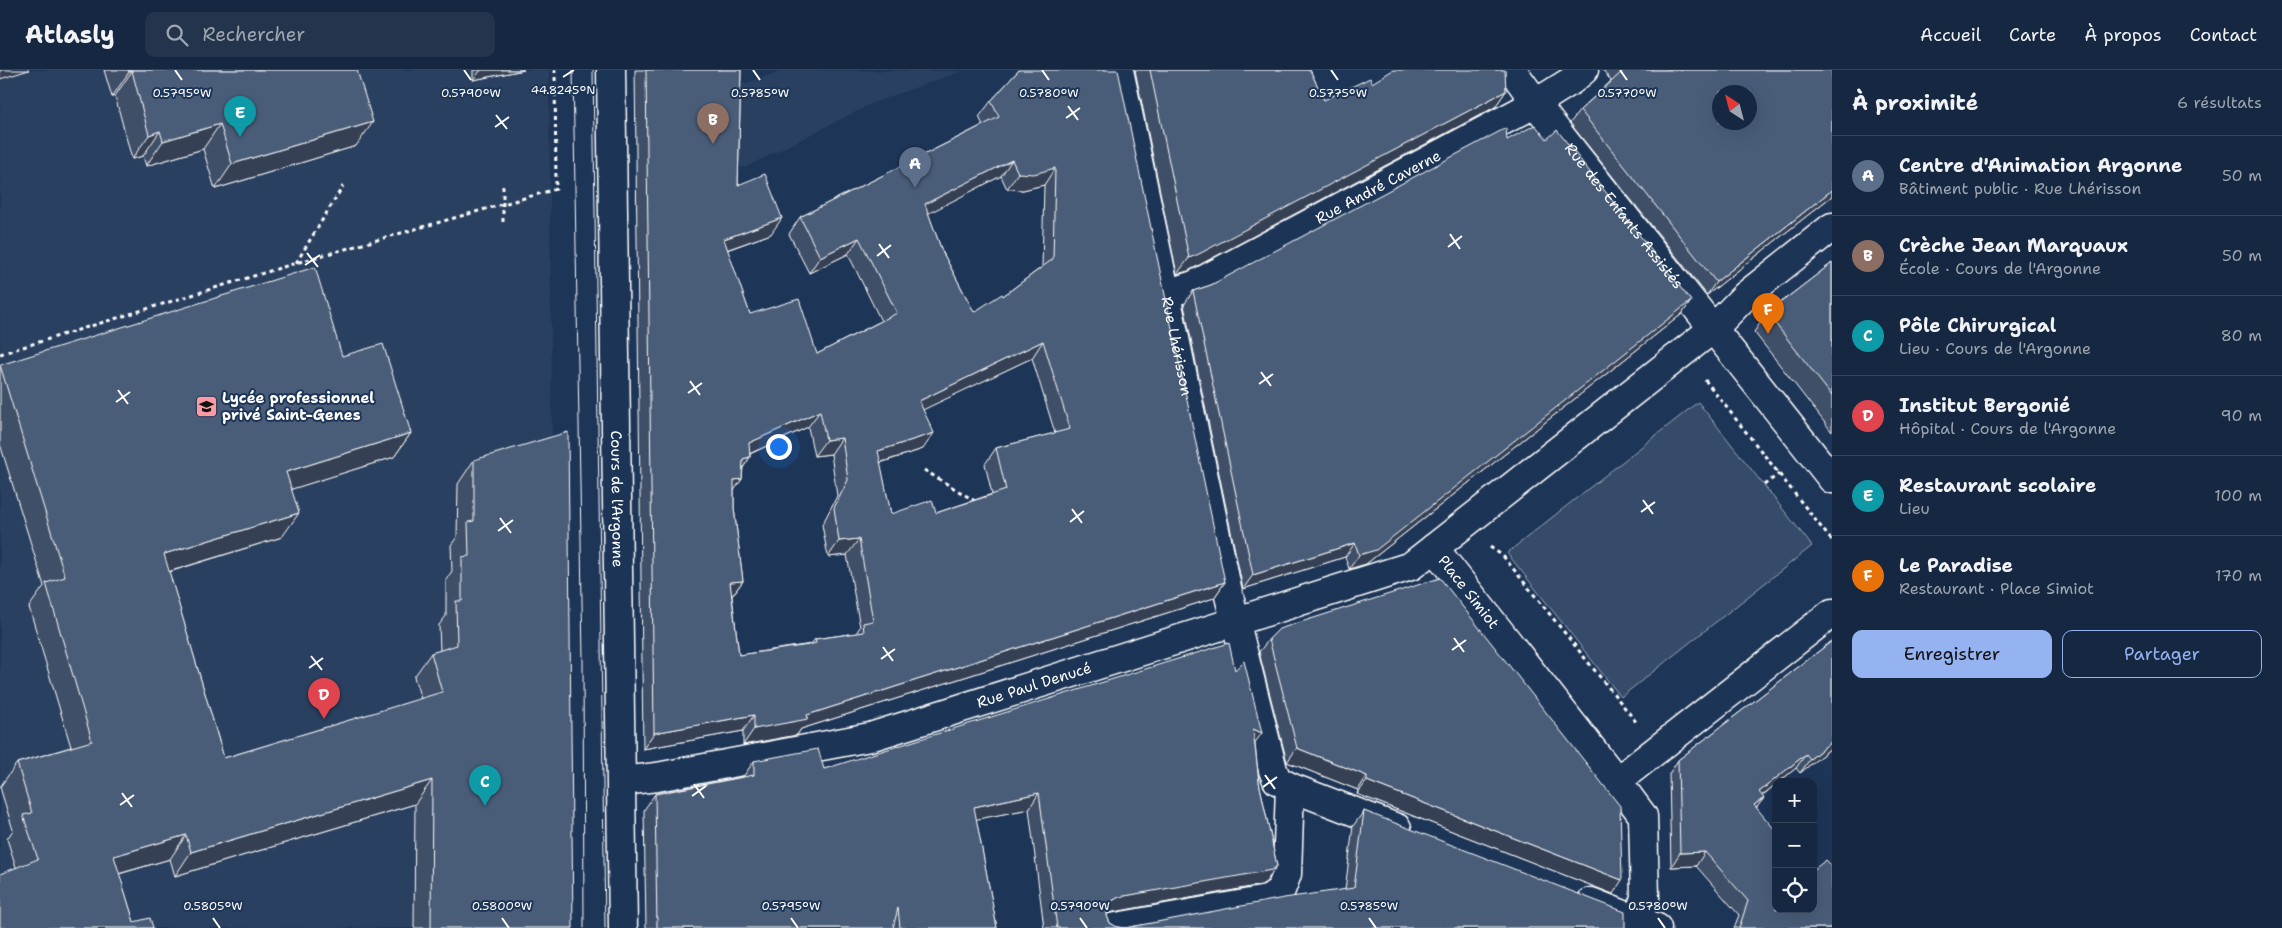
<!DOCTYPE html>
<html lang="fr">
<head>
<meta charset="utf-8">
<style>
  body { margin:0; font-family:"Shantell Sans",sans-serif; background:#23344c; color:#f1f3f6 }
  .controls { position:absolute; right:15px; bottom:15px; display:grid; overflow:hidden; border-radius:10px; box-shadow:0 5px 20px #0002 }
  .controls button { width:45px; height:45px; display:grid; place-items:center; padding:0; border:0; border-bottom:1px solid #35445a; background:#162841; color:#f1f3f6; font:25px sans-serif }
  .compass { position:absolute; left:1712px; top:15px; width:45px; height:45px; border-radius:50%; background:#162841; box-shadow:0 5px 20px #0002; rotate:324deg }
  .you { position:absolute; left:778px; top:376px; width:18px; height:18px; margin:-12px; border:4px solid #fff; border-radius:50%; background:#1a73e8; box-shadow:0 0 0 8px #1a73e833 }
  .badge { display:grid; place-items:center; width:32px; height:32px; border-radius:50%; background:#95b2f1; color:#fff; font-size:16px; font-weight:700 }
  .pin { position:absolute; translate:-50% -41px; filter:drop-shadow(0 1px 2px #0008) }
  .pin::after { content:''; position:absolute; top:26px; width:18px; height:15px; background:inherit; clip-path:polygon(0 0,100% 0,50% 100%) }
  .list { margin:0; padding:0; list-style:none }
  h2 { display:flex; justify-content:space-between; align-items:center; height:65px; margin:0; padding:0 20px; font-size:21px }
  h2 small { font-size:16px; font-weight:400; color:#9ea6b1 }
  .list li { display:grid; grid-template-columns:32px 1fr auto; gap:15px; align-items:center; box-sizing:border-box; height:80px; padding:0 20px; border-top:1px solid #35445a }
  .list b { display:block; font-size:19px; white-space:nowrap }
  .list p { margin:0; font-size:16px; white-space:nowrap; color:#9ea6b1 }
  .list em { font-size:16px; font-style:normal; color:#9ea6b1 }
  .actions { display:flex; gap:10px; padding:15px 20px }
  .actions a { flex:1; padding:11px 0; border:1px solid #95b2f1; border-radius:10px; text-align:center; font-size:18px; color:#95b2f1 }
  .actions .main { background:#95b2f1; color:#111 }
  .icon { flex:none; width:28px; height:28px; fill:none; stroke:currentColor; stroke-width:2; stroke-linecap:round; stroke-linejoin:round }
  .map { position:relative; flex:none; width:1832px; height:858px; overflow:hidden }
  header { display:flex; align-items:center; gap:30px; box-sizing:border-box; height:70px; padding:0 25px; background:#162841; border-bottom:1px solid #35445a }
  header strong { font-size:24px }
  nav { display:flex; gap:28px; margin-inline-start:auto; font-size:18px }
  .search { width:350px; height:45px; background:#23344c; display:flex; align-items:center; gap:12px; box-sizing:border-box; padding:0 18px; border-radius:10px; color:#9ea6b1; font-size:19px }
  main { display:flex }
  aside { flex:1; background:#162841 }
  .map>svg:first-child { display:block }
  .built { fill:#2a4161 }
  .green { fill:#364b69; stroke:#9aa5b4 }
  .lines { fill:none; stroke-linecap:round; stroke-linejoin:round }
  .minor-casing { stroke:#fff; stroke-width:31 }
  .path { stroke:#fff; stroke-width:3; stroke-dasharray:4 4; stroke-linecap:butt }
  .minor { stroke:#1d3557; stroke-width:28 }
  .tram { stroke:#fff; stroke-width:1 }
  .wall { fill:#405068; stroke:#fff; fill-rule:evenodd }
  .shaded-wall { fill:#344155; stroke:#fff }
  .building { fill:#4a5d79; stroke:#fff; fill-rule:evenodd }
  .ticks { fill:none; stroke:#fff; stroke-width:2 }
  .labels { text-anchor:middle; stroke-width:4; stroke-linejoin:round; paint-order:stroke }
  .street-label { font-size:15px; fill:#fff; stroke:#1d3557 }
  .poi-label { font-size:15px; font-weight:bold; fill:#fff; stroke:#1d3557; text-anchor:start }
  .ticks-label { font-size:12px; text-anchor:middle; fill:#fff; stroke:#1d3557; stroke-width:4; stroke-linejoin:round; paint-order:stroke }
</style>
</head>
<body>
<header>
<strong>Atlasly</strong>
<div class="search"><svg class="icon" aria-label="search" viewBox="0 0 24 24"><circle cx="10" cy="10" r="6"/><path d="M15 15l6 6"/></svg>Rechercher</div>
<nav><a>Accueil</a><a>Carte</a><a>À propos</a><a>Contact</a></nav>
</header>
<main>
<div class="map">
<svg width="1832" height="858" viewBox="0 0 1832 858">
  <rect width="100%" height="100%" fill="#1d3557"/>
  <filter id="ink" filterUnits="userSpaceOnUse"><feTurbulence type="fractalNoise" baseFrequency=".02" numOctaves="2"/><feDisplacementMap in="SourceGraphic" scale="10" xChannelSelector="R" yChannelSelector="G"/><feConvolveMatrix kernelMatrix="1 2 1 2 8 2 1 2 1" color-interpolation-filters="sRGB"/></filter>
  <g filter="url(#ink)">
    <g class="built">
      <path d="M0,0h549l7,858h-556z"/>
      <path d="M784,0l178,1 -89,32 -127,64 -18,2 -93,42v-89z"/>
    </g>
    <path class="green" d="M1698,332l114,144 -191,151 -114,-144z"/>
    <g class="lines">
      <defs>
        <g id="minor">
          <path id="s1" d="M611,0l12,858"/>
          <path id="s2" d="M1119,0l108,518 46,182 4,10 13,7 107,41"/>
          <path id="s3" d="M1512,0l37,51 283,358"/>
          <path id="s4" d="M1166,224l28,-9 342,-182 35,-22 13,-11"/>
          <path id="s5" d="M1434,478l183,233 215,-168"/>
          <path id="s6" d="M622,711l35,-4 213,-40 541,-171 303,-238 31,-32 87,-69"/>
          <path d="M1617,711l26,35 2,82 -8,22"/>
          <path d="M1591,832l66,26"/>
          <path d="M1111,858l156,-28 14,-10 6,-16 3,-87"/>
        </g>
      </defs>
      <use href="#minor" class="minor-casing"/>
      <g class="path">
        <path d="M503,116v40"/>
        <path d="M296,193l47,-77"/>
        <path d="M0,284l296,-91 260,-74 -1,-119"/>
        <path d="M1705,310l127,161"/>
        <path d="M924,400l51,31"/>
        <path d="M1764,415l15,-11"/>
        <path d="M1490,477l13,9 134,167"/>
      </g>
      <use href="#minor" class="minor"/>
      <g class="tram">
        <path d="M573,0l10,589 1,269"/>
        <path d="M593,0l12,858"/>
      </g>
    </g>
    <g class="wall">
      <path d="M104,0h253l-1,76 -141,43 -12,-40 -57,17 -3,-10 -11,3 -17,-63 -3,1z"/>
      <path d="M473,0h51l-51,10z"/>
      <path d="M635,0h106l-3,115 33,49 -44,16 23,64 67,40 64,-33 -33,-67 -39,19 -20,-39 11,-17 183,-92 -4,-8 12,-16 28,-31 206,512 -11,16 -413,131 -4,6 -54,10v-14l-100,18zM1001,106l6,13 16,1 21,-5 -2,82 -39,29 -29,16 -32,-61 -14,-38zM1032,288l23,75 -59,15 -11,16 7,30 -56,19 -45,1 -11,-51 43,-14v-40zM808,357l6,29 17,-2 6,42 -15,29 6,32 19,-2 13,72 -4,6 -41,6 -4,5 -72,11 -7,-59 11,-15 -9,-73v-18l8,-11 1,-11 7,-11v-3z"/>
      <path d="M1135,0h175l14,30 48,-17 134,8 -11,16 -307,164 -11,3z"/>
      <path d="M1603,0h229v126l-125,99 -137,-172 10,-13 31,-29z"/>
      <path d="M1547,69l144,162 -9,13 -316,250 -17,5 -4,-12 -102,32 -59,-284 9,-14 18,-6 296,-145z"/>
      <path d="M1832,193v169l-78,-100 13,-19z"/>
      <path d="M342,286l69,77 -17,24 -103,32 -9,48 -113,35 55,186 197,-59 -7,-22 17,-24 9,-2 -1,-26 7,-9v-36l6,-9 -1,-26 6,-8 1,-53 16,-24 99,468h-159l1,-124 -240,72 -5,-17 -51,15 15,48 19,6h-153l16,-61 -9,-28 6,-9 -13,-43 17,-24 54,-16 -42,-140 15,-21 -44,-142v-79z"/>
      <path d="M1269,569l344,255 -256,-100 1,-4 -71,-28 -28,-110z"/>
      <path d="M1832,571v109l-1,-2 -31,25 -4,-5 -17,14h-3v2l-14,12 2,2 -8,10 76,120h-98l5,-13 -43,-49 -25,1 -2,-93 9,-14z"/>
      <path d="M1235,600l20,74 4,38 18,84 -11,16 -5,3 -153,28h-1v3l3,7 7,4 8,1 220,-38 8,-64 11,-15 261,117h-581l-15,-119 -53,10 21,109h-351l-2,-118 11,-16 88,-17 11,-16 70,8z"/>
    </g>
    <g class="shaded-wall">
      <path d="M0,0h29l-29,9z"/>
      <path d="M481,0h43l-51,10z"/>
      <path d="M132,1l-17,25 -3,1 17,-25z"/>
      <path d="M1506,21l-11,16 -307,164 -11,3 12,-16z"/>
      <path d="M373,52l-17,24 -141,43 17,-25z"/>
      <path d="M220,54l-17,25 -57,17 17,-25z"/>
      <path d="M160,61l-17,25 -11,3 17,-24z"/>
      <path d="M1012,90l-11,16 -87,45 11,-17z"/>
      <path d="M1055,98l-11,17 -21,5 -16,-1 11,-16z"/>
      <path d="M1832,120v6l-125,99 9,-13z"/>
      <path d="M782,148l-11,16 -59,21 12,-16z"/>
      <path d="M859,168l-11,16 -39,19 11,-16z"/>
      <path d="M1691,231l-9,13 -316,250 -17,5 10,-14z"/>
      <path d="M1043,271l-11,17 -124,59 11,-16z"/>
      <path d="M820,341l-12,16 -70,32 11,-16z"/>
      <path d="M411,363l-17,24 -124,39 16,-24z"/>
      <path d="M934,363l-11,16 -57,18 12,-16z"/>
      <path d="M842,368l-11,16 -17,2 12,-16z"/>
      <path d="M750,387l-11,17 4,-15z"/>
      <path d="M742,409l-11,16 3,-15z"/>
      <path d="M299,443l-17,24 -134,41 16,-24z"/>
      <path d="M859,469l-12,16 -19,2 11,-16z"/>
      <path d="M1355,473l-10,14 -102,32 10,-14z"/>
      <path d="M743,511l-12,16 -1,-15z"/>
      <path d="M1225,512l-11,16 -413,131 -4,6 -54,10 11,-16 53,-14z"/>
      <path d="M754,645l-11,16 -100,18 11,-16z"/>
      <path d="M1253,659l9,4 -11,15z"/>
      <path d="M1832,671v6l-1,1 -31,25 10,-14z"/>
      <path d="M1297,678l70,28 -9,14 -71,-28z"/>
      <path d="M1806,684l-10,14 -17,14h-3v2l-27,22 10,-14z"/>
      <path d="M432,710l-17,24 -240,72 16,-24z"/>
      <path d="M1367,711l255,99 -9,14 -256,-100z"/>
      <path d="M1039,723l-10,16 -66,13 11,-15z"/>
      <path d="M1764,728l-10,13v-6z"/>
      <path d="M186,765l-16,24 -73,21 17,-24z"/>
      <path d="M1705,782l-9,14 -25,1 9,-14z"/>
      <path d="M1277,796l-11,16 -5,3 -153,28 -7,3 11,-15 7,-4z"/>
    </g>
    <g class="building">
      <path d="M128,0h229l16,52 -141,42 -12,-40 -57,17 -3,-10 -11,4 -17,-64 -3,1z"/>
      <path d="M646,0h95l-3,115 27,-11 17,44 -58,21 26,75 49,-15 18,55 80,-41 -38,-75 -39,19 -20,-40 199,-100 -8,-16 28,-31h99l107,512 -418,133 1,4 -54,10v-14l-100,18zM1012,90l6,13 16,1 21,-6 -2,91 -50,37 -1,-2 -28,18 -32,-61 -17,-47zM1043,271l27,88 -74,19 10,42 -70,23 -4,-13 -41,14 -13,-63 56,-18 -15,-32zM820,341l6,29 16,-2 6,42 -14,28 5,33 20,-2 14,82 -10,2 1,9 -49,7 1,4 -7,2 -70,10 -9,-73 13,-1 -9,-73v-28l8,-1 1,-20 7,-2 -1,-14z"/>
      <path d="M1150,0h160l14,30 46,-22 2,5 21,-13h112l1,21 -307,163 -10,4z"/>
      <path d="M1622,0h210v120l-116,92 -136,-172 43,-39zM1720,22h30v30h-30z"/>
      <path d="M1535,55l12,14 10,-9 134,171 -315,249 -17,5 -4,-12 -102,32 -60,-284 18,-6 295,-157 1,12z"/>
      <path d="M1832,193v133l-65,-83z"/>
      <path d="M315,197l27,89 41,-12 28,89 -125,39 13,41 -135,41 60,204 218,-66 -11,-39 26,-8 -1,-44h6v-44l7,-1 -1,-34 6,-1v-61l94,-28 5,496h-142l1,-148 -241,72 -5,-17 -72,21 20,66 16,-4 3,10h-153v-54l38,-15 -15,-44 9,-2 -15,-50 75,-22 -46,-158 19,-6 -65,-212z"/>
      <path d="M1440,508l180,228 2,74 -255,-99v-5l-70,-28 -28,-109 10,-10z"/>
      <path d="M1832,571v100l-22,18 -4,-5 -47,38 5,6 -10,7 22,26v78h37v-39l13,-10 6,6v62h-93l9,-27 -43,-49 -25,1 -2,-93z"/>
      <path d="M1229,573l6,27 9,-9 18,72 -9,-4 6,53 18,84 -5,4 -153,27 -7,4 -5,7v8l3,7 7,4 8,1 159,-30 70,-10 10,-77 261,101v16h-568l-18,-135 -65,14 23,121h-97l-2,-20 -5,20h-236l-2,-134 99,-19v-14l64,-12 6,20z"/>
    </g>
  </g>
  <path class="ticks" d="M175,0l7,10M464,0l7,10M753,0l7,10M1042,0l7,10M1331,0l7,10M1620,0l7,10M563,7l11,-7M1068,36l10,14M496,45l11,14M1066,48l14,-10M495,57l14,-10M1450,164l10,15M879,174l10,14M1448,177l14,-11M307,183l11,14M877,186l14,-11M305,195l15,-10M1261,302l10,14M690,311l10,14M1259,314l14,-10M118,320l10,14M688,323l14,-10M116,332l14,-10M1643,430l10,14M1072,439l10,14M1641,442l14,-10M500,448l11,15M1070,452l14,-11M498,461l15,-11M1454,568l10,14M883,577l10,14M1452,580l14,-10M311,586l11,14M881,589l14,-10M309,598l14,-10M1265,705l10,14M694,714l10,14M1263,717l14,-10M122,723l10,14M692,726l14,-10M120,735l14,-10M213,848l7,10M502,848l7,10M791,848l7,10M1080,848l7,10M1369,848l7,10M1658,848l7,10"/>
  <defs>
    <symbol id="school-square" viewBox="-11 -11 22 22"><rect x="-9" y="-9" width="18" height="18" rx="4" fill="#ff9aa2" stroke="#1d3557"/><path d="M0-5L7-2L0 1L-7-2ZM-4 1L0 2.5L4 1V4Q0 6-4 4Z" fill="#111"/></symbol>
  </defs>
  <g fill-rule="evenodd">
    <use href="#school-square" x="194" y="324" width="25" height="25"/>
  </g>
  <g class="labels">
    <g class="street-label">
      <text dy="5" stroke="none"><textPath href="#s4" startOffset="238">Rue André Caverne</textPath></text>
      <text dy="5" stroke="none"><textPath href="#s3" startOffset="184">Rue des Enfants Assistés</textPath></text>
      <text dy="5" stroke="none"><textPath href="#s2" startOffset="282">Rue Lhérisson</textPath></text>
      <text dy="5" stroke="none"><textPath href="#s1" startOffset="429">Cours de l'Argonne</textPath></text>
      <text dy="5" stroke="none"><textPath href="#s5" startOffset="56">Place Simiot</textPath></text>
      <text dy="5" stroke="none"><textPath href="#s6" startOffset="424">Rue Paul Denucé</textPath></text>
    </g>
    <g class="poi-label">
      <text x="222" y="333">Lycée professionnel<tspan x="222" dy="17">privé Saint-Genes</tspan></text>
    </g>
  </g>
  <g class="ticks-label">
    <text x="563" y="24">44.8245°N</text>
    <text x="182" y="27">0.5795°W</text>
    <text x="471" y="27">0.5790°W</text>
    <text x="760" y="27">0.5785°W</text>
    <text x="1049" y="27">0.5780°W</text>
    <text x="1338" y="27">0.5775°W</text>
    <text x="1627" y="27">0.5770°W</text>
    <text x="213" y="840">0.5805°W</text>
    <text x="502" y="840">0.5800°W</text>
    <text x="791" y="840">0.5795°W</text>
    <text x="1080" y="840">0.5790°W</text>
    <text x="1369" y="840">0.5785°W</text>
    <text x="1658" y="840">0.5780°W</text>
  </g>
</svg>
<div class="controls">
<button>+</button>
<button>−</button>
<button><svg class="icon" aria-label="locate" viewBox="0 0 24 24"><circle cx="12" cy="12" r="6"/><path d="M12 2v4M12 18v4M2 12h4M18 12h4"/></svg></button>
</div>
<svg class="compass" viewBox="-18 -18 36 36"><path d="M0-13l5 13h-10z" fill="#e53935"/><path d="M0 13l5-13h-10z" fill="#9ea6b1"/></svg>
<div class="you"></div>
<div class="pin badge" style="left:915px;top:118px;background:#5c6f8a">A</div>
<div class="pin badge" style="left:713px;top:74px;background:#8d6e63">B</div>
<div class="pin badge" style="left:485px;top:736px;background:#0f9aa8">C</div>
<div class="pin badge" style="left:324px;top:649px;background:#e0444e">D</div>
<div class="pin badge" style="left:240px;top:67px;background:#0f9aa8">E</div>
<div class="pin badge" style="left:1768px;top:264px;background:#e8710a">F</div>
</div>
<aside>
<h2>À proximité<small>6 résultats</small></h2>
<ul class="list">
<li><span class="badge" style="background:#5c6f8a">A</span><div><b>Centre d'Animation Argonne</b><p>Bâtiment public · Rue Lhérisson</p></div><em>50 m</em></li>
<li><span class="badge" style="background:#8d6e63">B</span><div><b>Crèche Jean Marquaux</b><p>École · Cours de l'Argonne</p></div><em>50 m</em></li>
<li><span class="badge" style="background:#0f9aa8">C</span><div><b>Pôle Chirurgical</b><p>Lieu · Cours de l'Argonne</p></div><em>80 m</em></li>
<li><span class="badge" style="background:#e0444e">D</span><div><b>Institut Bergonié</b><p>Hôpital · Cours de l'Argonne</p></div><em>90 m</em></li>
<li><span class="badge" style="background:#0f9aa8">E</span><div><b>Restaurant scolaire</b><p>Lieu</p></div><em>100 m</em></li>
<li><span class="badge" style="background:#e8710a">F</span><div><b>Le Paradise</b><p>Restaurant · Place Simiot</p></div><em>170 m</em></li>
</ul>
<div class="actions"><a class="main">Enregistrer</a><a>Partager</a></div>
</aside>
</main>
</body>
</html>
